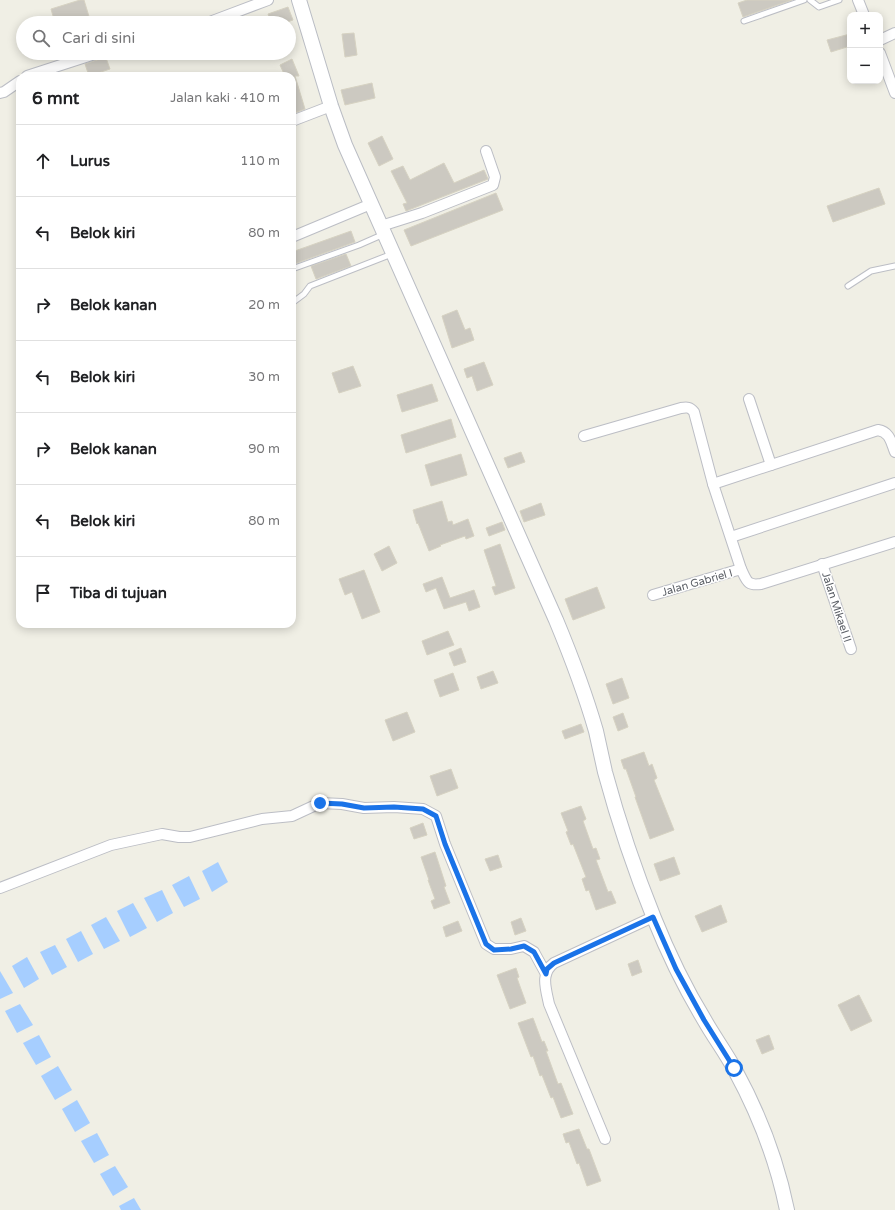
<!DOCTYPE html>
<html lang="id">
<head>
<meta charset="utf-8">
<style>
  body { margin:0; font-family:"Varela Round",sans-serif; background:#f2f2f2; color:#202124 }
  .controls { position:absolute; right:12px; top:12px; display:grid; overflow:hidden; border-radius:8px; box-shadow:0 2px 10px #0003 }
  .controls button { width:36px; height:36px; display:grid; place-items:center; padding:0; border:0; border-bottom:1px solid #e0e0e0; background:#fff; color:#202124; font:20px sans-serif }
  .stop { position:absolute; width:12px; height:12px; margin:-9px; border:3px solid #1a73e8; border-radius:50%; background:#fff }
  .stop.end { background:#1a73e8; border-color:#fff; box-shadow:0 1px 4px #0008 }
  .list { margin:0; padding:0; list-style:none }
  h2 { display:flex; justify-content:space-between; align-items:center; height:52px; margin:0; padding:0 16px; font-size:17px }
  h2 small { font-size:13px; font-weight:400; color:#757577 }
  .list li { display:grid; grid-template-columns:26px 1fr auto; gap:12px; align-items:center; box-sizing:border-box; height:72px; padding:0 16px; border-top:1px solid #e0e0e0 }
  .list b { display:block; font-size:15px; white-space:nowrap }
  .list em { font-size:13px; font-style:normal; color:#757577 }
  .icon { flex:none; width:22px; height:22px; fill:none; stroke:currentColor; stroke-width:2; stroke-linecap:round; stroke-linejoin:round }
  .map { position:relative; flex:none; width:895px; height:1210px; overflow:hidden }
  .search { position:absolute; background:#fff; box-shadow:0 2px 10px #0003; left:16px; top:16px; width:280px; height:44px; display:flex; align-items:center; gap:10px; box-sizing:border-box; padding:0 14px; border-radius:22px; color:#757577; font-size:15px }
  .panel { position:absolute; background:#fff; box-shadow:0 2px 10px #0003; left:16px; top:72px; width:280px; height:556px; border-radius:12px }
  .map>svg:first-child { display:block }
  .water { fill:#a6ceff }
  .building { fill:#ccc9c1; stroke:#d6d2c2 }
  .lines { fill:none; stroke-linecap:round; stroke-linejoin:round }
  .lane-casing { stroke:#bcbec5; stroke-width:7 }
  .street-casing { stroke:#bcbec5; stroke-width:12 }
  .secondary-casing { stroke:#babdc4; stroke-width:16 }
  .lane { stroke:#fff; stroke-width:5 }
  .street { stroke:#fff; stroke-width:10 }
  .secondary { stroke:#fff; stroke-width:14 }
  .route { stroke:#1a73e8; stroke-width:5 }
  .labels { text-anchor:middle; stroke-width:3; stroke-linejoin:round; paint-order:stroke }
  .street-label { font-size:11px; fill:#5c6067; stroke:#fff }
</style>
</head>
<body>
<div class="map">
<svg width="895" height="1210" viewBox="0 0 895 1210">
  <rect width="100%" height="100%" fill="#f0efe5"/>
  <g class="water">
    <path d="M218,862l10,20 -16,10 -10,-21z"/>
    <path d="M189,876l11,23 -16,8 -12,-22z"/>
    <path d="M162,890l11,23 -16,9 -13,-24z"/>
    <path d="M133,903l14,25 -17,9 -13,-26z"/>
    <path d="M106,917l14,24 -16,8 -13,-24z"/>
    <path d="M81,931l12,23 -15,8 -12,-23z"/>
    <path d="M55,945l12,22 -15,8 -12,-23z"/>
    <path d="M27,957l12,22 -15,9 -12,-22z"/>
    <path d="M0,971l13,22 -13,6z"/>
    <path d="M20,1004l13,21 -16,8 -12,-22z"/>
    <path d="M39,1035l12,22 -15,8 -13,-22z"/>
    <path d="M58,1066l14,24 -17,10 -14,-24z"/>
    <path d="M77,1100l13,23 -15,9 -13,-23z"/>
    <path d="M97,1133l12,22 -15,8 -13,-22z"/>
    <path d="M115,1166l13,21 -15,9 -13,-22z"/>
    <path d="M134,1198l7,12h-20l-2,-4z"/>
  </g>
  <g class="building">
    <path d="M80,0h4l7,23h-36l-4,-14z"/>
    <path d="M747,0h45l-49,17 -5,-14z"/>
    <path d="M288,7l5,13 -9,3h-13l-3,-9z"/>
    <path d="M354,33l3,22 -12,2 -3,-23z"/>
    <path d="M850,34v12l-19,6 -4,-12z"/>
    <path d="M105,55l5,14 -21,7 -4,-12 15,-5z"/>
    <path d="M292,59l7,17h-4l10,33 -13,5v-38h-7l-5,-11z"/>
    <path d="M372,83l3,15 -30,7 -4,-15z"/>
    <path d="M382,136l11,23 -14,7 -11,-23z"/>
    <path d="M444,163l10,20 30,-13 4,9 -82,32 -3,-7 4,-1 -16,-32 12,-5 7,14z"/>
    <path d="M879,188l6,16 -52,18 -6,-16z"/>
    <path d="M496,193l7,17 -92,36 -7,-16z"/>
    <path d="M351,231l4,11 -61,22 -2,-6v-6z"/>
    <path d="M346,254l5,12 -35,13 -5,-13z"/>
    <path d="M457,310l8,20 5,-2 4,12 -22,8 -10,-32z"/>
    <path d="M484,362l9,23 -16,6 -5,-15 -5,2 -3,-9z"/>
    <path d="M353,366l8,20 -22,7 -7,-20z"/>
    <path d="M432,384l6,17 -36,11 -5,-17z"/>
    <path d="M451,419l5,18 -50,16 -5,-18z"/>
    <path d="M521,452l4,10 -17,6 -4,-10z"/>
    <path d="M461,454l6,21 -36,11 -6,-21z"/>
    <path d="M442,501l6,21 4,-1 1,4 15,-6 6,17 -8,3 -1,-3 -25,9 1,1 -12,5 -11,-28 -1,1 -4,-14z"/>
    <path d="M541,503l4,12 -21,7 -4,-11z"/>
    <path d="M502,522l3,8 -16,6 -3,-8z"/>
    <path d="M500,544l15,44 -20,7 -3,-8 4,-1 -12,-36z"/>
    <path d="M389,546l8,17 -15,8 -8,-17z"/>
    <path d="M364,570l16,42 -18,7 -10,-27 -7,3 -6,-16z"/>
    <path d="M442,577l8,21 24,-8 6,17 -11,4 -3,-9 -22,7 -8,-21 -10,4 -3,-8z"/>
    <path d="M597,587l8,21 -32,12 -8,-21z"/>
    <path d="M448,631l6,14 -27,10 -5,-14z"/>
    <path d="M461,648l5,14 -12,4 -5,-13z"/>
    <path d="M493,671l5,12 -17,6 -4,-12z"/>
    <path d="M453,673l6,17 -19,7 -6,-17z"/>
    <path d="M622,678l7,20 -16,6 -7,-20z"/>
    <path d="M407,712l8,20 -22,9 -8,-21z"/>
    <path d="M623,713l5,14 -10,4 -5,-14z"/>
    <path d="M581,724l3,8 -19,7 -3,-8z"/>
    <path d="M644,752l5,14 3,-2 5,14 -3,2 20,50 -24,9 -15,-42h1l-10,-28h-2l-3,-9z"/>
    <path d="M451,769l7,19 -21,8 -7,-20z"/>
    <path d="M581,806l5,13 -3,2 10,28 3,-1 4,11 -4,1 12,32 3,-1 5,12 -20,7 -7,-20 -3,1 -4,-12 4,-2 -13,-33 -2,1 -5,-13 2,-1 -7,-18z"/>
    <path d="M423,823l4,12 -13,4 -4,-11z"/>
    <path d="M435,852l11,34 -2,1 6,16 -16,6 -3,-8 4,-2 -7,-19h1l-8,-23z"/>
    <path d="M498,855l4,12 -12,4 -5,-12z"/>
    <path d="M674,857l6,17 -20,7 -6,-17z"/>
    <path d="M721,905l6,17 -25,10 -7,-16z"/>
    <path d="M521,918l5,13 -11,4 -4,-13z"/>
    <path d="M458,921l4,10 -16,6 -3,-10z"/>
    <path d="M638,960l4,12 -10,4 -4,-12z"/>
    <path d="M516,968l3,9 -2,1 9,25 -16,6 -13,-34z"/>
    <path d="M859,995l13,26 -21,10 -13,-26z"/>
    <path d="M533,1018l9,24 2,-1 4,10h-2l12,33 3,-1 12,31 -12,4 -8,-21 -2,1 -9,-23 -2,1 -7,-20 -2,1 -13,-34z"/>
    <path d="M769,1035l5,14 -12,5 -6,-14z"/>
    <path d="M579,1129l8,20h2l12,32 -14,5 -8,-23 -2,1 -8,-22 -3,1 -3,-9z"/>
  </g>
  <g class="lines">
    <defs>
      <g id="lane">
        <path d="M810,0l9,7 20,-7"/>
        <path d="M744,21l60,-21"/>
        <path d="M292,269l67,-24 25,-11"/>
        <path d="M848,286l23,-15 24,-5"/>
        <path d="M292,303l12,-9 6,-8 82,-32"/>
      </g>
      <g id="street">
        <path d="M858,0l6,15"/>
        <path d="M207,23l61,-23"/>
        <path d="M880,40l15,-7"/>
        <path d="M880,53l15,40"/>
        <path d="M27,76l71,-23"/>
        <path d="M0,93l4,-1 16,-11"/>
        <path d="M292,121l39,-15"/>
        <path d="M381,226l41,-13 71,-28 2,-8 -9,-26"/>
        <path d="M292,237l79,-33"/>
        <path d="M749,399l22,66"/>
        <path d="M584,436l97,-28c6,-1 9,-1 13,4l19,72 28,85c6,12 6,17 20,15l134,-42"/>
        <path d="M713,484l165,-54c12,2 13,12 17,22"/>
        <path d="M731,537l164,-54"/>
        <path d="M822,564l29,85"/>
        <path d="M653,595l88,-26"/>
        <path d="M0,888l111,-43 51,-11 17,3h11l72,-18 30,-3 28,-13 22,1 22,4 30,-1 29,2 13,7 9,28 41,100 8,5h17l13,-3 10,6 12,22"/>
        <path d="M605,1139l-56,-135c-3,-15 -9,-31 5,-41l99,-46"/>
      </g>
      <path id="secondary" d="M299,0l32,106 14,39 211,475c15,36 29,73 40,111 3,14 6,27 9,41 13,48 30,99 49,146 14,35 31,70 51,103 9,16 21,32 30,49 24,44 42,91 52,140"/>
    </defs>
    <use href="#lane" class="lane-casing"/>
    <use href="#street" class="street-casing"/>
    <use href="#secondary" class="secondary-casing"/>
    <use href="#lane" class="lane"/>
    <use href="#street" class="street"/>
    <use href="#secondary" class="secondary"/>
  </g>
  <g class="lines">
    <path class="route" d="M320,803l22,1 22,4 30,-1 29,2 13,7 9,28 41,100 8,6 17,-1 13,-3 10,6 12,22 1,-5 7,-6 99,-46 23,52 28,51 30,48"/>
  </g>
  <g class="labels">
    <g class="street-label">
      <text transform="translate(697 582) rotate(-16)" y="4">Jalan Gabriel I</text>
      <text transform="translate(837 607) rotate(72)" y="4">Jalan Mikael II</text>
    </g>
  </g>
</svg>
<div class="controls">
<button>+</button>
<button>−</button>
</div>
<div class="stop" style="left:734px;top:1068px"></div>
<div class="stop end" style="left:320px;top:803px"></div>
<div class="search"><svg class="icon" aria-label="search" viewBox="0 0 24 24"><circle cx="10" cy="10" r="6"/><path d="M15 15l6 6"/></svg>Cari di sini</div>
<section class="panel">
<h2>6 mnt<small>Jalan kaki · 410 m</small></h2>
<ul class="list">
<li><svg class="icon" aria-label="ahead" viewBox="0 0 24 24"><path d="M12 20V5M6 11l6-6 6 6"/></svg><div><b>Lurus</b></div><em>110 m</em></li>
<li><svg class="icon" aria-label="left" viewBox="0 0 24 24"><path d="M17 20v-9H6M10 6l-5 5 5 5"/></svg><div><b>Belok kiri</b></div><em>80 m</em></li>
<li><svg class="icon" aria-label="right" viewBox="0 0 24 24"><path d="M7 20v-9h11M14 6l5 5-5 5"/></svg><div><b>Belok kanan</b></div><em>20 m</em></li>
<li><svg class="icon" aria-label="left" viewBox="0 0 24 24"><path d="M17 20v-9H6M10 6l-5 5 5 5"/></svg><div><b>Belok kiri</b></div><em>30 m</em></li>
<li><svg class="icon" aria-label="right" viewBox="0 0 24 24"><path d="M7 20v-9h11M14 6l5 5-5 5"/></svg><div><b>Belok kanan</b></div><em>90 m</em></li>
<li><svg class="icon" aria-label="left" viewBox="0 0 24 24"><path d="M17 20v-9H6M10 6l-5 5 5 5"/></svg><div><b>Belok kiri</b></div><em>80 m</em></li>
<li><svg class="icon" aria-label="arrive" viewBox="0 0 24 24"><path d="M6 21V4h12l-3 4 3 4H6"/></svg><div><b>Tiba di tujuan</b></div></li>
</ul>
</section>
</div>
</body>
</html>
